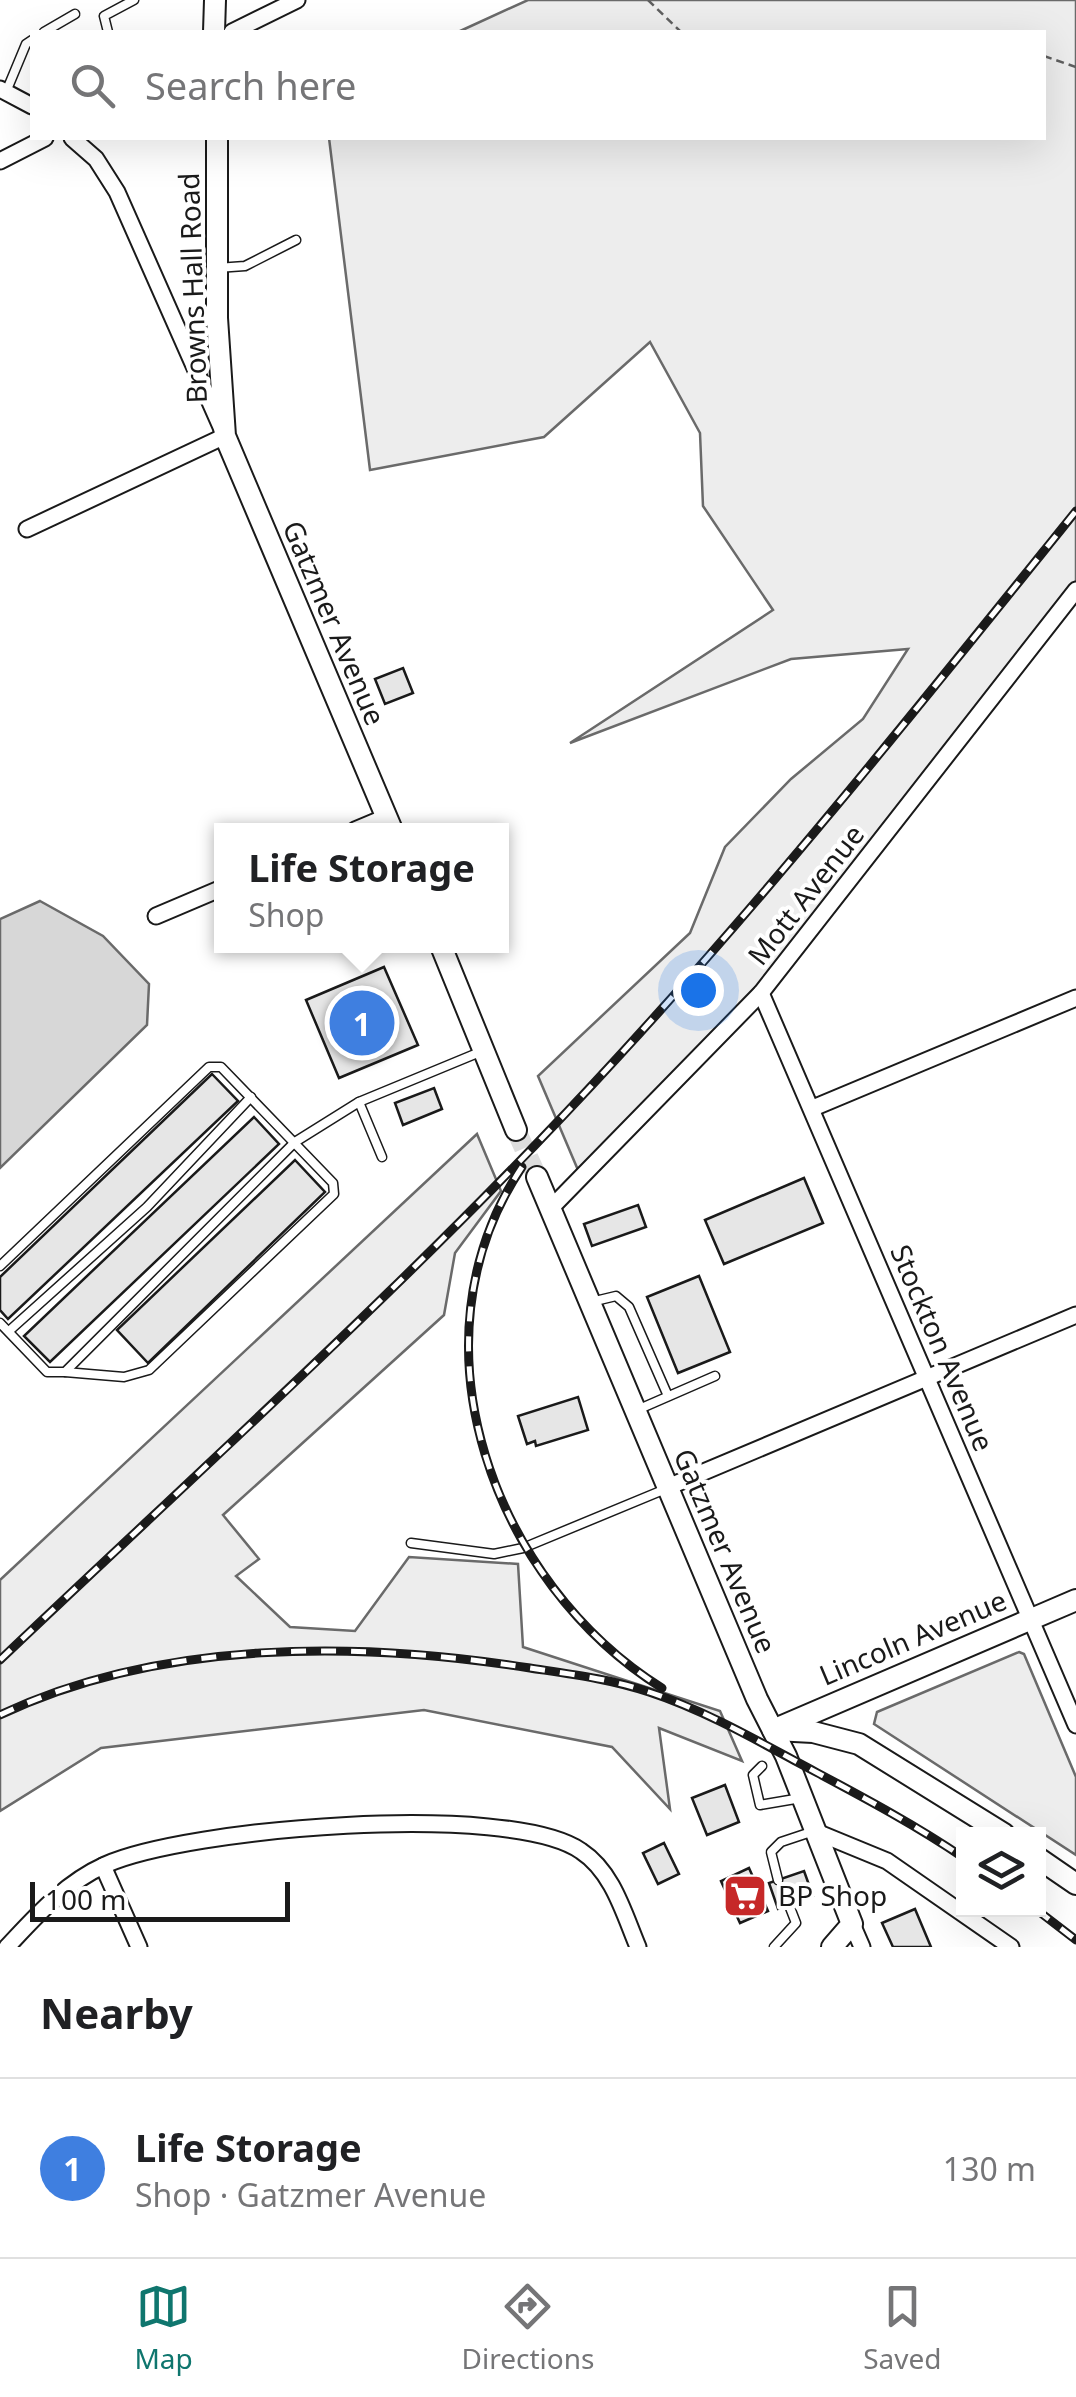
<!DOCTYPE html>
<html lang="en">
<head>
<meta charset="utf-8">
<style>
  body { margin:0; font-family:"Noto Sans",sans-serif; background:#f6f6f6; color:#202124 }
  .controls { position:absolute; right:30px; bottom:30px; display:grid; overflow:hidden; border-radius:0px; box-shadow:0 10px 40px #0002 }
  .controls button { width:90px; height:90px; display:grid; place-items:center; padding:0; border:0; border-bottom:2px solid #e0e0e0; background:#fff; color:#202124; font:50px sans-serif }
  .scale { position:absolute; left:30px; bottom:25px; width:260px; box-sizing:border-box; padding-left:10px; border:5px solid #1a1a1a; border-top:0; font-size:28px; line-height:35px; white-space:nowrap; color:#1a1a1a; -webkit-text-stroke:8px #fff; paint-order:stroke }
  .you { position:absolute; left:698px; top:990px; width:35px; height:35px; margin:-25px; border:8px solid #fff; border-radius:50%; background:#1a73e8; box-shadow:0 0 0 15px #1a73e833 }
  .badge { display:grid; place-items:center; width:65px; height:65px; border-radius:50%; background:#0f766e; color:#fff; font-size:32px; font-weight:700 }
  .pin { position:absolute; translate:-50% -50%; border:5px solid #fff; box-shadow:0 2px 10px #0006 }
  .popup { position:absolute; left:214px; top:823px; width:295px; height:130px; box-sizing:border-box; display:grid; place-content:center; border-radius:0px; background:#fff; filter:drop-shadow(0 2px 8px #0005); font-size:32px; white-space:nowrap; color:#757577 }
  .popup b { font-size:38px; color:#202124 }
  .popup::after { content:''; position:absolute; left:50%; top:100%; margin-left:-20px; border:20px solid transparent; border-top-color:#fff }
  .list { margin:0; padding:0; list-style:none }
  h2 { display:flex; justify-content:space-between; align-items:center; height:130px; margin:0; padding:0 40px; font-size:42px }
  h2 small { font-size:32px; font-weight:400; color:#757577 }
  .list li { display:grid; grid-template-columns:65px 1fr auto; gap:30px; align-items:center; box-sizing:border-box; height:180px; padding:0 40px; border-top:2px solid #e0e0e0 }
  .list b { display:block; font-size:38px; white-space:nowrap }
  .list p { margin:0; font-size:32px; white-space:nowrap; color:#757577 }
  .list em { font-size:32px; font-style:normal; color:#757577 }
  .icon { flex:none; width:55px; height:55px; fill:none; stroke:currentColor; stroke-width:2; stroke-linecap:round; stroke-linejoin:round }
  .map { position:relative; flex:none; width:1076px; height:1947px; overflow:hidden }
  .search { position:absolute; background:#fff; box-shadow:0 10px 40px #0002; left:30px; right:30px; top:30px; height:110px; display:flex; align-items:center; gap:25px; box-sizing:border-box; padding:0 35px; border-radius:0px; color:#757577; font-size:38px }
  .sheet { height:310px; background:#fff }
  nav { display:flex; justify-content:space-around; align-items:center; box-sizing:border-box; height:140px; border-top:2px solid #e0e0e0; background:#fff; font-size:28px; color:#757577 }
  nav a { display:grid; justify-items:center; gap:5px }
  nav .on { color:#0f766e }
  .map>svg:first-child { display:block }
  .built { fill:#ededed; stroke:#6a6a6a; stroke-width:2.5 }
  .water { fill:#d7d7d7; stroke:#6a6a6a; stroke-width:2.5 }
  .building { fill:#e6e6e6; stroke:#1a1a1a; stroke-width:2.5 }
  .lines { fill:none; stroke-linecap:round; stroke-linejoin:round }
  .tertiary-tunnel { stroke:#ddd; stroke-width:20; stroke-dasharray:20 10; stroke-linecap:butt }
  .service-casing { stroke:#1a1a1a; stroke-width:11 }
  .minor-casing { stroke:#1a1a1a; stroke-width:19 }
  .tertiary-casing { stroke:#1a1a1a; stroke-width:24 }
  .path { stroke:#5f5f5f; stroke-width:2.5; stroke-dasharray:8 5; stroke-linecap:butt }
  .service { stroke:#fff; stroke-width:8 }
  .minor { stroke:#fff; stroke-width:15 }
  .tertiary { stroke:#fff; stroke-width:20 }
  .rail-casing { stroke:#1a1a1a; stroke-width:9 }
  .rail { stroke:#fff; stroke-width:5; stroke-dasharray:15; stroke-linecap:butt }
  .labels { text-anchor:middle; stroke-width:8; stroke-linejoin:round; paint-order:stroke }
  .street-label { font-size:28px; fill:#1a1a1a; stroke:#fff }
  .poi-label { font-size:28px; fill:#1a1a1a; stroke:#fff; text-anchor:start }
</style>
</head>
<body>
<div class="map">
<svg width="1076" height="1947" viewBox="0 0 1076 1947">
  <rect width="100%" height="100%" fill="#fff"/>
  <g class="built">
    <path d="M528,0h548v594l-319,400 -179,176 -40,-94 152,-143 35,-86 66,-68 72,-60 45,-70 -117,10 -221,84 203,-133 -70,-104 -3,-73 -50,-91 -106,95 -174,33 -41,-332h715v-106h-586z"/>
    <path d="M477,1134l24,57 -46,62 -11,62 -221,200 36,44 -23,17 54,51 65,4 54,-74 109,7 5,83 197,64 22,50 -83,-33 11,81 -58,-62 -188,-37 -323,38 -101,63v-231z"/>
    <path d="M1019,1652l5,2 52,123v78l-202,-131 3,-12z"/>
  </g>
  <path class="water" d="M40,901l63,35 46,48 -2,41 -147,143v-249z"/>
  <g class="building">
    <path d="M403,668l10,25 -28,11 -10,-25z"/>
    <path d="M384,967l34,78 -79,33 -33,-78z"/>
    <path d="M212,1074l26,27 -230,218 -8,-9v-33z"/>
    <path d="M434,1088l8,21 -39,16 -8,-22z"/>
    <path d="M254,1117l25,27 -229,218 -26,-26z"/>
    <path d="M295,1160l30,32 -177,171 -31,-33z"/>
    <path d="M804,1178l19,45 -99,41 -19,-44z"/>
    <path d="M638,1205l8,22 -54,19 -8,-22z"/>
    <path d="M699,1276l31,76 -52,21 -31,-76z"/>
    <path d="M578,1397l10,33 -52,16 -1,-5 -8,3 -9,-28z"/>
    <path d="M725,1785l14,37 -32,13 -15,-37z"/>
    <path d="M664,1843l15,31 -21,10 -15,-31z"/>
    <path d="M749,1868l19,43 -28,12 -19,-42z"/>
    <path d="M804,1871l9,25 -35,13 -9,-26z"/>
    <path d="M915,1909l16,38h-38l-11,-24z"/>
  </g>
  <g class="lines">
    <path class="tertiary-tunnel" d="M516,1130l21,47"/>
    <defs>
      <g id="service">
        <path d="M44,32l31,-18"/>
        <path d="M108,32l-4,-16 30,-16"/>
        <path d="M6,92l20,-48 6,-4"/>
        <path d="M217,268l28,-2 51,-26"/>
        <path d="M382,1157l-23,-55 121,-50"/>
        <path d="M0,1266l209,-199h12l112,116 1,11 -185,176 -25,7 -59,-5"/>
        <path d="M591,1302l25,-6 13,11 39,89"/>
        <path d="M0,1323l47,49h18l230,-230 64,-40"/>
        <path d="M9,1331l138,-124 104,-110"/>
        <path d="M637,1410l78,-34"/>
        <path d="M411,1543l83,11 29,-6 145,-60"/>
        <path d="M762,1766l-9,9 7,30 41,-7"/>
        <path d="M778,1880l-7,-28 10,-10 33,-11"/>
        <path d="M774,1947l22,-24 -7,-18"/>
      </g>
      <g id="minor">
        <path d="M232,32l65,-32"/>
        <path d="M0,89l32,17"/>
        <path d="M0,161l45,-23"/>
        <path d="M27,529l198,-93 -108,-244 -21,-33 -24,-21"/>
        <path d="M355,830l31,-13"/>
        <path d="M156,916l66,-28"/>
        <path d="M761,993l315,732"/>
        <path d="M813,1108l263,-110"/>
        <path d="M550,1209l211,-216 315,-403"/>
        <path d="M668,1487l408,-172"/>
        <path d="M814,1831l73,30 124,86"/>
        <path d="M103,1866l36,81"/>
        <path d="M852,1924l10,23"/>
        <path d="M7,1947c30,-32 58,-64 98,-82 82,-37 404,-64 476,-14 32,21 43,63 57,96"/>
      </g>
      <g id="tertiary">
        <path d="M214,32l1,-32"/>
        <path d="M217,138v180l8,118 167,394"/>
        <path d="M441,946l75,184"/>
        <path d="M537,1177l220,522 29,57 66,168 -20,23"/>
        <path d="M773,1730l303,-130"/>
        <path d="M775,1730l38,2 46,12 145,90"/>
        <path d="M1038,1858l38,26"/>
      </g>
    </defs>
    <use href="#service" class="service-casing"/>
    <use href="#minor" class="minor-casing"/>
    <use href="#tertiary" class="tertiary-casing"/>
    <g class="path">
      <path d="M648,0l33,32"/>
      <path d="M1044,56l32,11"/>
    </g>
    <use href="#service" class="service"/>
    <use href="#minor" class="minor"/>
    <use href="#tertiary" class="tertiary"/>
    <defs>
      <g id="rail">
        <path d="M522,1167c-118,176 -27,417 140,521"/>
        <path d="M0,1660c208,-198 424,-391 618,-603 161,-175 309,-361 458,-546"/>
        <path d="M0,1715c160,-76 359,-74 530,-47 40,6 81,11 119,24 52,17 102,45 150,71 56,30 112,59 165,95"/>
        <path d="M1037,1910l39,30"/>
      </g>
    </defs>
    <use href="#rail" class="rail-casing"/>
    <use href="#rail" class="rail"/>
  </g>
  <defs>
    <symbol id="supermarket-square" viewBox="-11 -11 22 22"><rect x="-9" y="-9" width="18" height="18" rx="4" fill="#c62828" stroke="#fff"/><path d="M-6-5.5h2.5l.6 2H6L4.5 2H-2.5L-4.4-4H-6ZM-1.5 3.2a1.3 1.3 0 1 0 .1 0ZM3 3.2a1.3 1.3 0 1 0 .1 0Z" fill="#fff"/></symbol>
  </defs>
  <g fill-rule="evenodd">
    <use href="#supermarket-square" x="720" y="1871" width="50" height="50"/>
  </g>
  <g class="labels">
    <g class="street-label">
      <text transform="translate(193 288) rotate(-92)" y="10">Browns Hall Road</text>
      <text transform="translate(334 623) rotate(67)" y="10">Gatzmer Avenue</text>
      <text transform="translate(806 895) rotate(-52)" y="10">Mott Avenue</text>
      <text transform="translate(942 1348) rotate(67)" y="10">Stockton Avenue</text>
      <text transform="translate(725 1551) rotate(67)" y="10">Gatzmer Avenue</text>
      <text transform="translate(913 1638) rotate(-23)" y="10">Lincoln Avenue</text>
    </g>
    <g class="poi-label">
      <text x="778" y="1906">BP Shop</text>
    </g>
  </g>
</svg>
<div class="controls">
<button><svg class="icon" aria-label="layers" viewBox="0 0 24 24"><path d="M12 4l9 5-9 5-9-5zM3 14l9 5 9-5"/></svg></button>
</div>
<div class="scale">100 m</div>
<div class="you"></div>
<div class="pin badge" style="left:362px;top:1023px;background:#3f7fe0">1</div>
<div class="popup"><b>Life Storage</b>Shop</div>
<div class="search"><svg class="icon" aria-label="search" viewBox="0 0 24 24"><circle cx="10" cy="10" r="6"/><path d="M15 15l6 6"/></svg>Search here</div>
</div>
<section class="sheet">
<h2>Nearby<small></small></h2>
<ul class="list">
<li><span class="badge" style="background:#3f7fe0">1</span><div><b>Life Storage</b><p>Shop · Gatzmer Avenue</p></div><em>130 m</em></li>
</ul>
</section>
<nav>
<a class="on"><svg class="icon" aria-label="map" viewBox="0 0 24 24"><path d="M3 6l6-2 6 2 6-2v14l-6 2-6-2-6 2zM9 4v14M15 6v14"/></svg>Map</a>
<a><svg class="icon" aria-label="directions" viewBox="0 0 24 24"><path d="M12 3l9 9-9 9-9-9zM9 14v-3h6M13 9l2 2-2 2"/></svg>Directions</a>
<a><svg class="icon" aria-label="saved" viewBox="0 0 24 24"><path d="M7 4h10v16l-5-4-5 4z"/></svg>Saved</a>
</nav>
</body>
</html>
